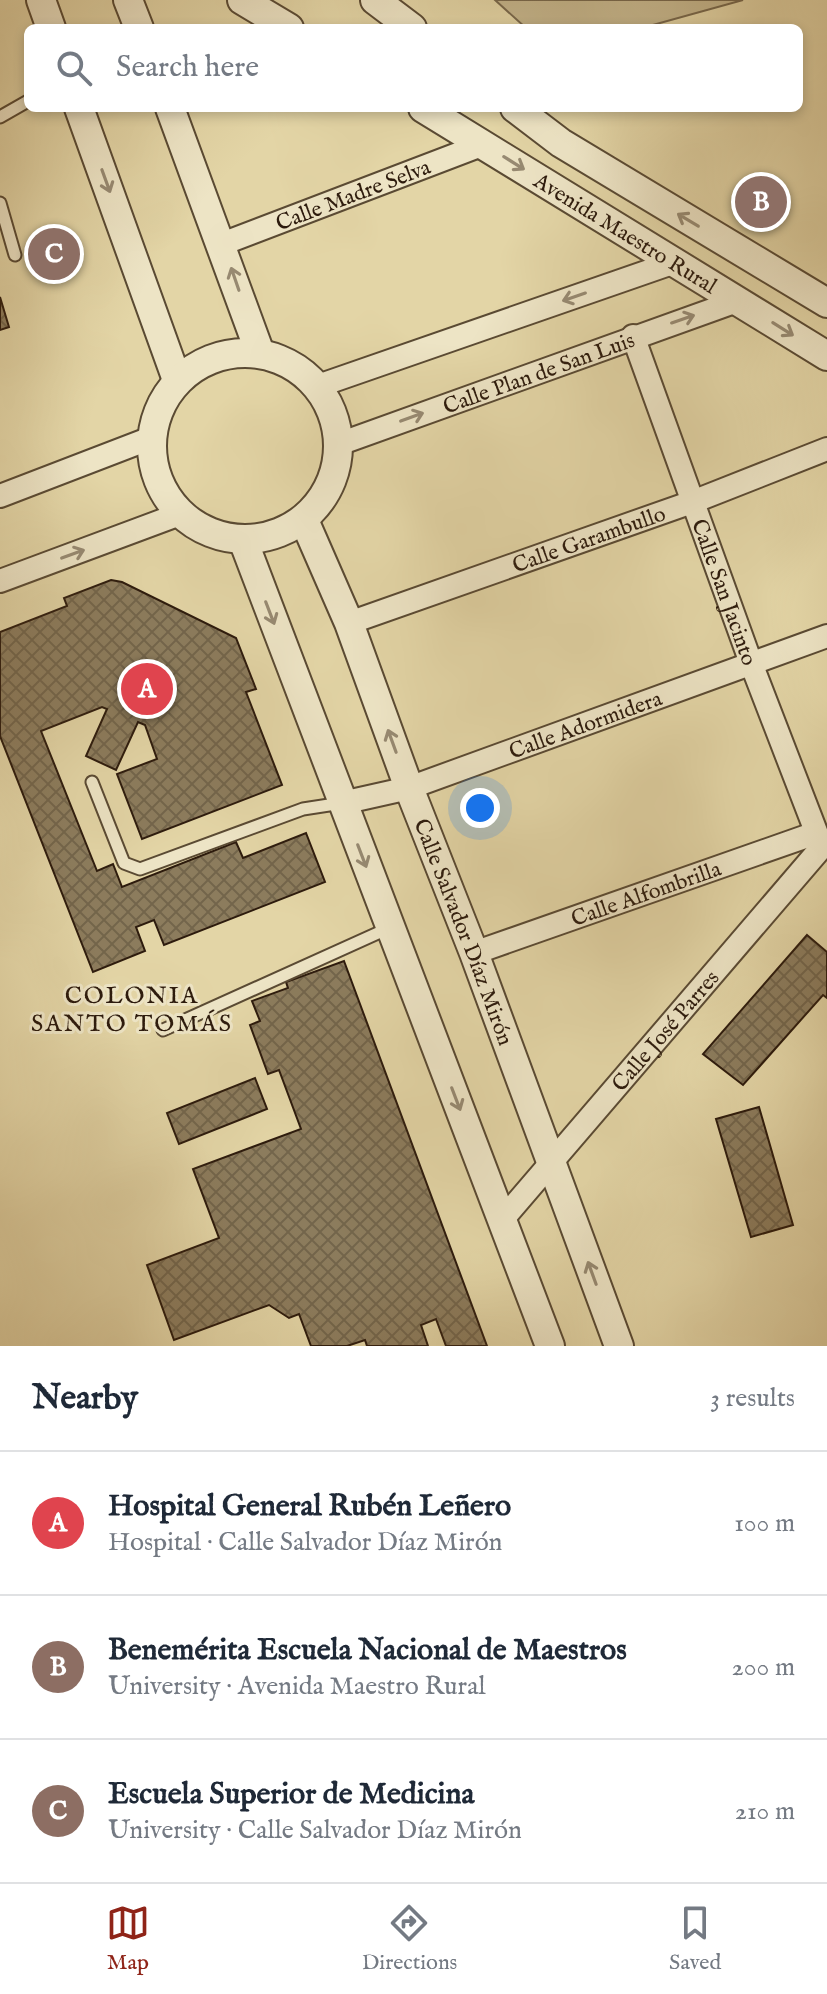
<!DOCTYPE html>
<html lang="en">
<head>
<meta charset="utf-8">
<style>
  body { margin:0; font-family:"IM FELL English",serif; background:#f2f2f3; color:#1f2937 }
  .you { position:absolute; left:480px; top:808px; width:28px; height:28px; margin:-20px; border:6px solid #fff; border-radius:50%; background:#1a73e8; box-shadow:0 0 0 12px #1a73e833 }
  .badge { display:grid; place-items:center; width:52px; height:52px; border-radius:50%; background:#8f2418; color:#fff; font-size:26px; font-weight:700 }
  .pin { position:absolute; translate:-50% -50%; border:4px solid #fff; box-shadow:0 2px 8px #0006 }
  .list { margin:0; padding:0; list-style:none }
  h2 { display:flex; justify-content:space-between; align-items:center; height:104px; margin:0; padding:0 32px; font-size:34px }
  h2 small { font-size:26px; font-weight:400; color:#747a83 }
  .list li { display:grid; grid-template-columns:52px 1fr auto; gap:24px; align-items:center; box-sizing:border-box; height:144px; padding:0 32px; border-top:2px solid #e0e1e3 }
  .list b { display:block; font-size:30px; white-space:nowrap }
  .list p { margin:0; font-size:26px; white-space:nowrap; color:#747a83 }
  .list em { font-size:26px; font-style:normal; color:#747a83 }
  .icon { flex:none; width:44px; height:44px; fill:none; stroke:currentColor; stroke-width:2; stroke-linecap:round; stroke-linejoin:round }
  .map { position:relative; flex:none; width:827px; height:1346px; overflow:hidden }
  .search { position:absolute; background:#fff; box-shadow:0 4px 12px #0003; left:24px; right:24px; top:24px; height:88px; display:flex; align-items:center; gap:20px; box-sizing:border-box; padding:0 28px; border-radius:12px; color:#747a83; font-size:30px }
  .sheet { height:536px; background:#fff }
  nav { display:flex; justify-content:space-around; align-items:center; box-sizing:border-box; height:112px; border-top:2px solid #e0e1e3; background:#fff; font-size:22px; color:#747a83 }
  nav a { display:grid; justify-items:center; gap:4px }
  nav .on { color:#8f2418 }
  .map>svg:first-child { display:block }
  .grass { fill:#c4b58c; stroke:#78684c; stroke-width:2 }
  .building { fill:url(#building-cross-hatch); stroke:#2d1b0d; stroke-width:2 }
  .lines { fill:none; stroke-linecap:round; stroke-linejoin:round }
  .service-casing { stroke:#5a4a33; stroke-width:15 }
  .minor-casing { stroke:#5a4a33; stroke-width:26 }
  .tertiary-casing { stroke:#5a4a33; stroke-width:32 }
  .service { stroke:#ede4c5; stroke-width:11 }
  .minor { stroke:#ede4c5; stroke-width:22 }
  .tertiary { stroke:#ede4c5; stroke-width:28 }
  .oneway { stroke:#978a72 }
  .labels { text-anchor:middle; stroke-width:6; stroke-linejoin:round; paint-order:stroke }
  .street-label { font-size:22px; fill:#2d1b0d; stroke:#ede4c5 }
  .neighbourhood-label { font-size:24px; letter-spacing:2px; fill:#2d1b0d; stroke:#ede4c5 }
</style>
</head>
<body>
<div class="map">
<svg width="827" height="1346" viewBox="0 0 827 1346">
  <defs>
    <pattern id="building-cross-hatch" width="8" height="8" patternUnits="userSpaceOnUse" patternTransform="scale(2)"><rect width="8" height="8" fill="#8c7c5d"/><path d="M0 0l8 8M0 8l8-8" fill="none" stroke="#73654b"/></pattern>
  </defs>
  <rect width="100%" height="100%" fill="#e3d5a6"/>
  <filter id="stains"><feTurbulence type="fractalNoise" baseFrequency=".0025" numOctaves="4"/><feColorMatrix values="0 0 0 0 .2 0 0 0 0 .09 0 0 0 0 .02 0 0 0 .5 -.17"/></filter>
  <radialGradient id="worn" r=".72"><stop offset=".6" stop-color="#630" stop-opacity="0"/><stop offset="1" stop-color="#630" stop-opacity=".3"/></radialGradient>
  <path class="grass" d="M495,0h248l-101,28h-116z"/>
  <g class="building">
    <path d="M0,297l9,30 -9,3z"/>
    <path d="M111,580l11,2 114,56 20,51 -10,3 36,93 -140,54 -25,-65 40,-15 -12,-34 -7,-3 -22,48 -30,-14 21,-47 -5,-2 -61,24 56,140 16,-7 9,23 114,-45 7,16 63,-25 19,49 -161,63 -10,-25 -18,7 9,24 -52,21 -93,-236v-104l67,-26 -3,-8z"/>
    <path d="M807,935l20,17v46l-4,-3 -80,90 -40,-31z"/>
    <path d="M344,961l143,385h-41l-10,-27 -15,6 7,21h-61l-2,-6 -18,6h-36l-12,-32 -10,4 -20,-13 -95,35 -27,-75 72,-27 -26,-69 108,-40 -22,-59 -11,4 -18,-49 10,-4 -8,-20 36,-13 -2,-6z"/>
    <path d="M255,1078l12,31 -88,35 -12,-31z"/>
    <path d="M759,1107l34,118 -42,12 -35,-118z"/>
  </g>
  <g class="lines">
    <defs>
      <g id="service">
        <path d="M0,117l28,-16"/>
        <path d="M0,203l15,52"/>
        <path d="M92,782l32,81 16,6 163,-60 39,-6"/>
        <path d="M163,1030l226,-102"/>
      </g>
      <g id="minor">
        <path id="s1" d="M222,244l262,-100"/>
        <path id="s2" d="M633,336l118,327 71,184"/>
        <path d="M318,386l357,-124"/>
        <path id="s3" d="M339,444l398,-143"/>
        <path d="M0,496l151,-58"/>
        <path d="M0,581l180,-67"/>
        <path id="s4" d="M349,623l346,-122 132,-52"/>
        <path id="s5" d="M342,803l67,-15 418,-152"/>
        <path id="s6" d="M474,953l342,-120"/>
        <path id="s7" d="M502,1220l325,-379"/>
      </g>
      <g id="tertiary">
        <path d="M41,0l10,28"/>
        <path d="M128,0l11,28"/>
        <path d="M242,0l47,28"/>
        <path d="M375,0l37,28"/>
        <path d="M79,108l98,272"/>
        <path d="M170,108l90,245"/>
        <path id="s8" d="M423,108l404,248"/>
        <path d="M515,108l46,35 266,160"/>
        <circle cx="245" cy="446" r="93"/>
        <path id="s9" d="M304,520l45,103 60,165 65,165 145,393"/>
        <path d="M243,540l307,806"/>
      </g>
    </defs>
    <use href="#service" class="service-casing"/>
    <use href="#minor" class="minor-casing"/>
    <use href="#tertiary" class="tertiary-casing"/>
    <use href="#service" class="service"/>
    <use href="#minor" class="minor"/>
    <use href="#tertiary" class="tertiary"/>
  </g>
  <defs><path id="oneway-shaft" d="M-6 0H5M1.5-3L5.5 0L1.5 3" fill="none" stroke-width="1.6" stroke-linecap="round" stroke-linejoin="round" transform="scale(2)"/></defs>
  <g class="oneway">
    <use href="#oneway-shaft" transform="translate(514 163) rotate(32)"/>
    <use href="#oneway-shaft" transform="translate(106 181) rotate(70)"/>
    <use href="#oneway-shaft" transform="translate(688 220) rotate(-149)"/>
    <use href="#oneway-shaft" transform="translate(235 279) rotate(-109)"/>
    <use href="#oneway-shaft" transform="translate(574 297) rotate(161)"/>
    <use href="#oneway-shaft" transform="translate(683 319) rotate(-19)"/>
    <use href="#oneway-shaft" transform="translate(783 329) rotate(32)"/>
    <use href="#oneway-shaft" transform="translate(412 417) rotate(-20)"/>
    <use href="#oneway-shaft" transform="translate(73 554) rotate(-20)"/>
    <use href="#oneway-shaft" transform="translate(270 613) rotate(69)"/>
    <use href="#oneway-shaft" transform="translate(392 741) rotate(-110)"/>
    <use href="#oneway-shaft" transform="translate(362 856) rotate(69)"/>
    <use href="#oneway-shaft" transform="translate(456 1099) rotate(69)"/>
    <use href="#oneway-shaft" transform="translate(592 1273) rotate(-110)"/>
  </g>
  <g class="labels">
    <g class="street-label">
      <text dy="8" stroke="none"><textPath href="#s1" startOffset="140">Calle Madre Selva</textPath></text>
      <text dy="8" stroke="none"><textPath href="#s8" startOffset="238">Avenida Maestro Rural</textPath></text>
      <text dy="8" stroke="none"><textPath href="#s3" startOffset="212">Calle Plan de San Luis</textPath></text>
      <text dy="8" stroke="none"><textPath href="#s4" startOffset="254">Calle Garambullo</textPath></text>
      <text dy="8" stroke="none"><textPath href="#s2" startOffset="272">Calle San Jacinto</textPath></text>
      <text dy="8" stroke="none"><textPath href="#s5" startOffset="256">Calle Adormidera</textPath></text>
      <text dy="8" stroke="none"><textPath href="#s6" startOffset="182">Calle Alfombrilla</textPath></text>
      <text dy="8" stroke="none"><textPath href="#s9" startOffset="442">Calle Salvador Díaz Mirón</textPath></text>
      <text dy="8" stroke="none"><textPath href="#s7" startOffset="250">Calle José Parres</textPath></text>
    </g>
    <g class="neighbourhood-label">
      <text x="132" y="1003">COLONIA<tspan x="132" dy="28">SANTO TOMÁS</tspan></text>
    </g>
  </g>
  <rect width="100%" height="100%" filter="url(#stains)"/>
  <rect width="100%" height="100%" fill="url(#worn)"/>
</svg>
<div class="you"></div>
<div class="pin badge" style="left:147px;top:689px;background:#e0444e">A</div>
<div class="pin badge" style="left:761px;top:202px;background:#8d6e63">B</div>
<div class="pin badge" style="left:54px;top:254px;background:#8d6e63">C</div>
<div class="search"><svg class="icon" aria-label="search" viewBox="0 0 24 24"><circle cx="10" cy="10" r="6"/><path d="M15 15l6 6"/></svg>Search here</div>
</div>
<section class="sheet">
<h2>Nearby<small>3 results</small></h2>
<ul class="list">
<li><span class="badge" style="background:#e0444e">A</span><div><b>Hospital General Rubén Leñero</b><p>Hospital · Calle Salvador Díaz Mirón</p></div><em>100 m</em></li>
<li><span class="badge" style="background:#8d6e63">B</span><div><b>Benemérita Escuela Nacional de Maestros</b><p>University · Avenida Maestro Rural</p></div><em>200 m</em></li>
<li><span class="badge" style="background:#8d6e63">C</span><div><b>Escuela Superior de Medicina</b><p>University · Calle Salvador Díaz Mirón</p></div><em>210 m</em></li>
</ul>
</section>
<nav>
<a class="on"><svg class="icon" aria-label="map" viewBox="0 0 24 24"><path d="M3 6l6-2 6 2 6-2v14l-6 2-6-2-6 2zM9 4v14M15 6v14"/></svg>Map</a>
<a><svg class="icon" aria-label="directions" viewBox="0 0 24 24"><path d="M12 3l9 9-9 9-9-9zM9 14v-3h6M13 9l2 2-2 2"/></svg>Directions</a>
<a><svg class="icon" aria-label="saved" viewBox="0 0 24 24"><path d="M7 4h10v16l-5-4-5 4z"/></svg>Saved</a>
</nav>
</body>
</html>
